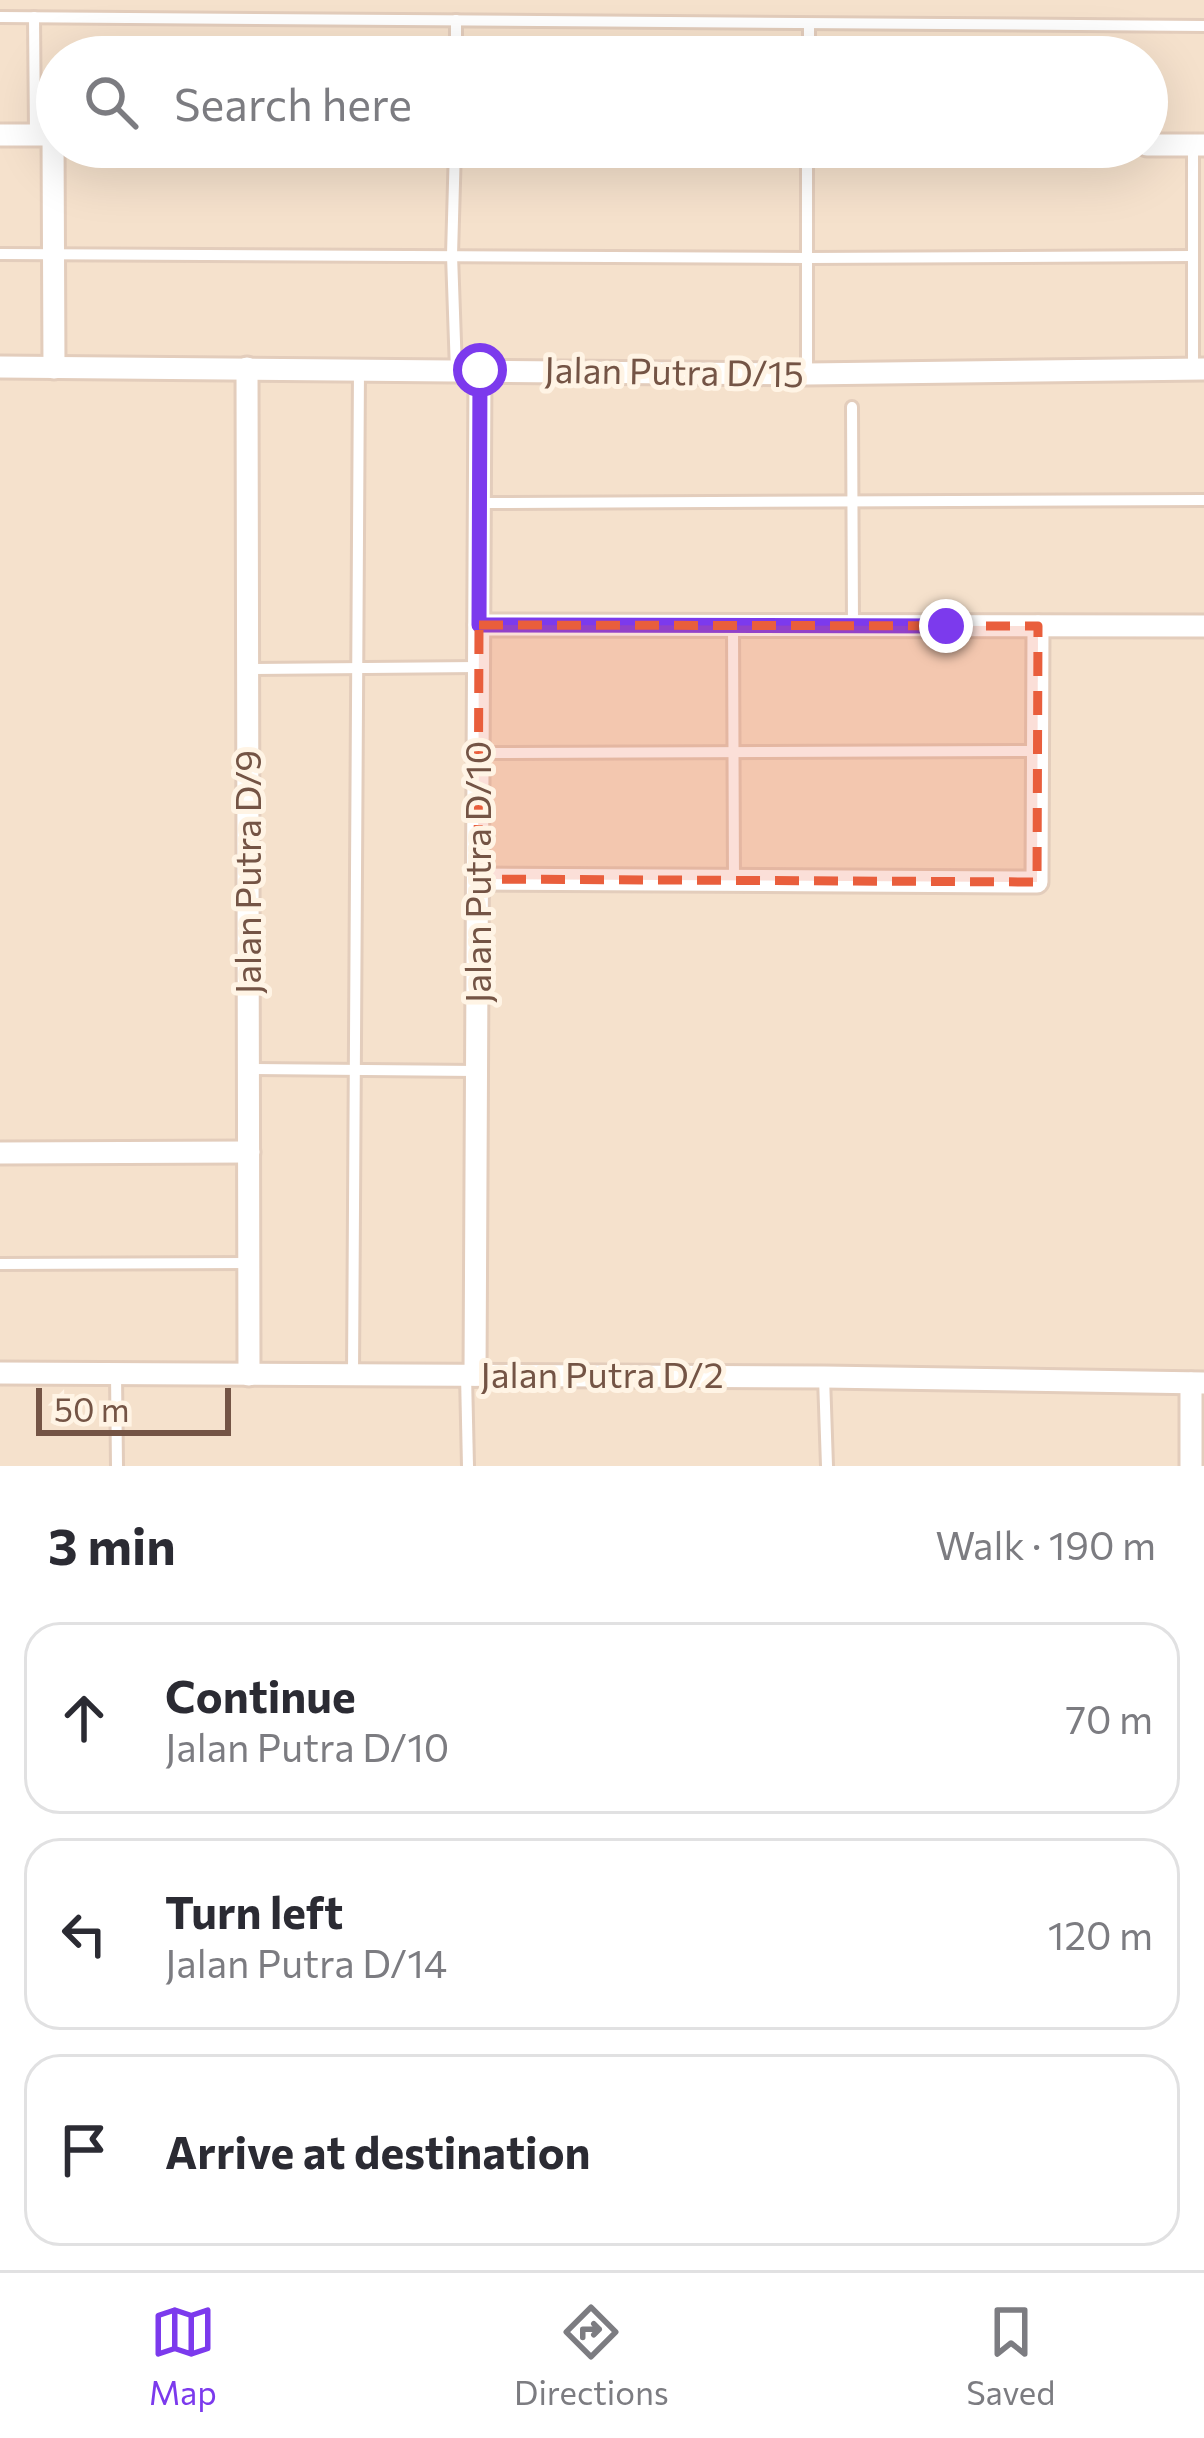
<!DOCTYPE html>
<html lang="en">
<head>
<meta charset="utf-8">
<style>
  body { margin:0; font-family:Commissioner,sans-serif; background:#f7f7f7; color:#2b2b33 }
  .scale { position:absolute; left:36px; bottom:30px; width:195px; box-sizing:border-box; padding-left:12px; border:6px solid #745445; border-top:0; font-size:33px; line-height:42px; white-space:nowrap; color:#745445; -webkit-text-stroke:9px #fff4e5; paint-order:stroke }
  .stop { position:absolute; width:36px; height:36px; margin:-27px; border:9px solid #7c3aed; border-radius:50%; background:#fff }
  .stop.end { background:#7c3aed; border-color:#fff; box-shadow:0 3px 12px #0008 }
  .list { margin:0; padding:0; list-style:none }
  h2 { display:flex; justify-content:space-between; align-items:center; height:156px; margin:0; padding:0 48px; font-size:51px }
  h2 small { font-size:39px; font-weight:400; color:#7c7c81 }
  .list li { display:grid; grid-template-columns:78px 1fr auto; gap:36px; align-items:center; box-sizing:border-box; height:192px; margin:0 24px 24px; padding:0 24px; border:3px solid #e1e1e2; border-radius:36px }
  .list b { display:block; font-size:45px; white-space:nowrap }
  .list p { margin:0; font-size:39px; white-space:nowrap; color:#7c7c81 }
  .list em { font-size:39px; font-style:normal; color:#7c7c81 }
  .icon { flex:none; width:66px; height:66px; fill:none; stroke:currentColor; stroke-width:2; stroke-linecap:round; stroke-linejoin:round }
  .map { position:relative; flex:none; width:1204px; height:1466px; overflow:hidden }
  .search { position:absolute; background:#fff; box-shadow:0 12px 48px #0002; left:36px; right:36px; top:36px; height:132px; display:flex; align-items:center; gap:30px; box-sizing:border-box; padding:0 42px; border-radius:66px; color:#7c7c81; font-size:45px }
  .sheet { height:804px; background:#fff }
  nav { display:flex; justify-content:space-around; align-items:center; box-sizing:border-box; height:168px; border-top:3px solid #e1e1e2; background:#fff; font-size:33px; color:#7c7c81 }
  nav a { display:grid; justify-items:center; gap:6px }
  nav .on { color:#7c3aed }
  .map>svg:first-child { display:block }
  .residential { fill:#f5e1cc; fill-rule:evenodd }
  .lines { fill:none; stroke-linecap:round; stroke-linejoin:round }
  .lane-casing { stroke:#e3cdbc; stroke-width:16 }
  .street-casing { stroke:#e3cdbc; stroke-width:27 }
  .lane { stroke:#fff; stroke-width:10 }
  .street { stroke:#fff; stroke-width:21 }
  .route { stroke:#7c3aed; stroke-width:15 }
  .marked { fill:#e95e3c; fill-opacity:0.2; stroke:#e95e3c; stroke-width:9; stroke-dasharray:24 15; stroke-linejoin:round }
  .labels { text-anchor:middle; stroke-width:10; stroke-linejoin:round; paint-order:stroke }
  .street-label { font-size:36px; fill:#745445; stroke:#fff4e5 }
</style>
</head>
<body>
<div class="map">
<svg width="1204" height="1466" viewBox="0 0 1204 1466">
  <rect width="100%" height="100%" fill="#fdf0dd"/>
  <path class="residential" d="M0,0h1204v1466h-1204zM57,57h1090v90h-1090z"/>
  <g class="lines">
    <defs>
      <g id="lane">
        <path d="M0,17l1204,9"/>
        <path d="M34,17l1,117"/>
        <path d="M456,57v-37"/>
        <path d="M809,57v-33"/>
        <path d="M1193,145v224"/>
        <path d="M455,147l-3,108 4,116"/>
        <path d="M0,254l808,4 385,-2"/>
        <path d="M807,374v-227"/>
        <path d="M852,407l1,219"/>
        <path d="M480,503l724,-3"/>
        <path d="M733,625l1,255"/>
        <path d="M248,669l230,-2"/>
        <path d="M478,753l560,-2"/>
        <path d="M249,1069l228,2"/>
        <path d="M0,1264l249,-1"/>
        <path d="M116,1374l1,92"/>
        <path d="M353,1374l6,-1005"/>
        <path d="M466,1375l2,91"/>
        <path d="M824,1377l3,89"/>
      </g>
      <g id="street">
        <path d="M0,135h57"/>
        <path d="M53,135l1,233"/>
        <path d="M1147,145h57"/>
        <path d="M0,367l807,7 397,-5"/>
        <path d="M247,368l2,1007"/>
        <path d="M479,625l725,1"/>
        <path d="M478,879l559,3 1,-256"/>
        <path d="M0,1153l249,-1"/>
        <path d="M0,1373l824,4 380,6"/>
        <path d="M475,1375l5,-1005"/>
        <path d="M1191,1383v83"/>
      </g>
    </defs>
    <use href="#lane" class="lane-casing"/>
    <use href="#street" class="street-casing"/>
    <use href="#lane" class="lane"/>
    <use href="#street" class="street"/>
  </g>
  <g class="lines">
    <path class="route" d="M480,370l-1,255 467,1"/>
  </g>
  <path class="marked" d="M479,625l559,1 -1,256 -559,-3z"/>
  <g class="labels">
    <g class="street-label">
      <text transform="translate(674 372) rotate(1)" y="13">Jalan Putra D/15</text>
      <text transform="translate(248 872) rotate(-90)" y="13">Jalan Putra D/9</text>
      <text transform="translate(478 872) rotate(-90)" y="13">Jalan Putra D/10</text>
      <text x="602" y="1388">Jalan Putra D/2</text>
    </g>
  </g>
</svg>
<div class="scale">50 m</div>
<div class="stop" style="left:480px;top:370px"></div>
<div class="stop end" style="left:946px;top:626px"></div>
<div class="search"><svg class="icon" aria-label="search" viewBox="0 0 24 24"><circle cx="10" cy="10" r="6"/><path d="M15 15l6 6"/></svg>Search here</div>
</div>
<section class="sheet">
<h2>3 min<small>Walk · 190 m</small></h2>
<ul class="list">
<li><svg class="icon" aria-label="ahead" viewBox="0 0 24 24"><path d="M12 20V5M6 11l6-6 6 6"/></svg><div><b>Continue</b><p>Jalan Putra D/10</p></div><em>70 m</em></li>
<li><svg class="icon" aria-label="left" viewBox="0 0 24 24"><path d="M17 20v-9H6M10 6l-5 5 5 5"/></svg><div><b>Turn left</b><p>Jalan Putra D/14</p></div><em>120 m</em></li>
<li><svg class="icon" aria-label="arrive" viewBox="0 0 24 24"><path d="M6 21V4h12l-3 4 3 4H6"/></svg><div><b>Arrive at destination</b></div></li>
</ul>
</section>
<nav>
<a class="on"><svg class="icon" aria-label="map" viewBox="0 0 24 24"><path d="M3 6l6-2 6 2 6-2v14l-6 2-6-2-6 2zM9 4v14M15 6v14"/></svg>Map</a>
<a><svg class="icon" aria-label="directions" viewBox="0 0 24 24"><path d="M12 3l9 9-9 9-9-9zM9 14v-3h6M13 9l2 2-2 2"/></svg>Directions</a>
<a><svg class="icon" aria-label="saved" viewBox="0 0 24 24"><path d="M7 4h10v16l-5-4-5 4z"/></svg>Saved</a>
</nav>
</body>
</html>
